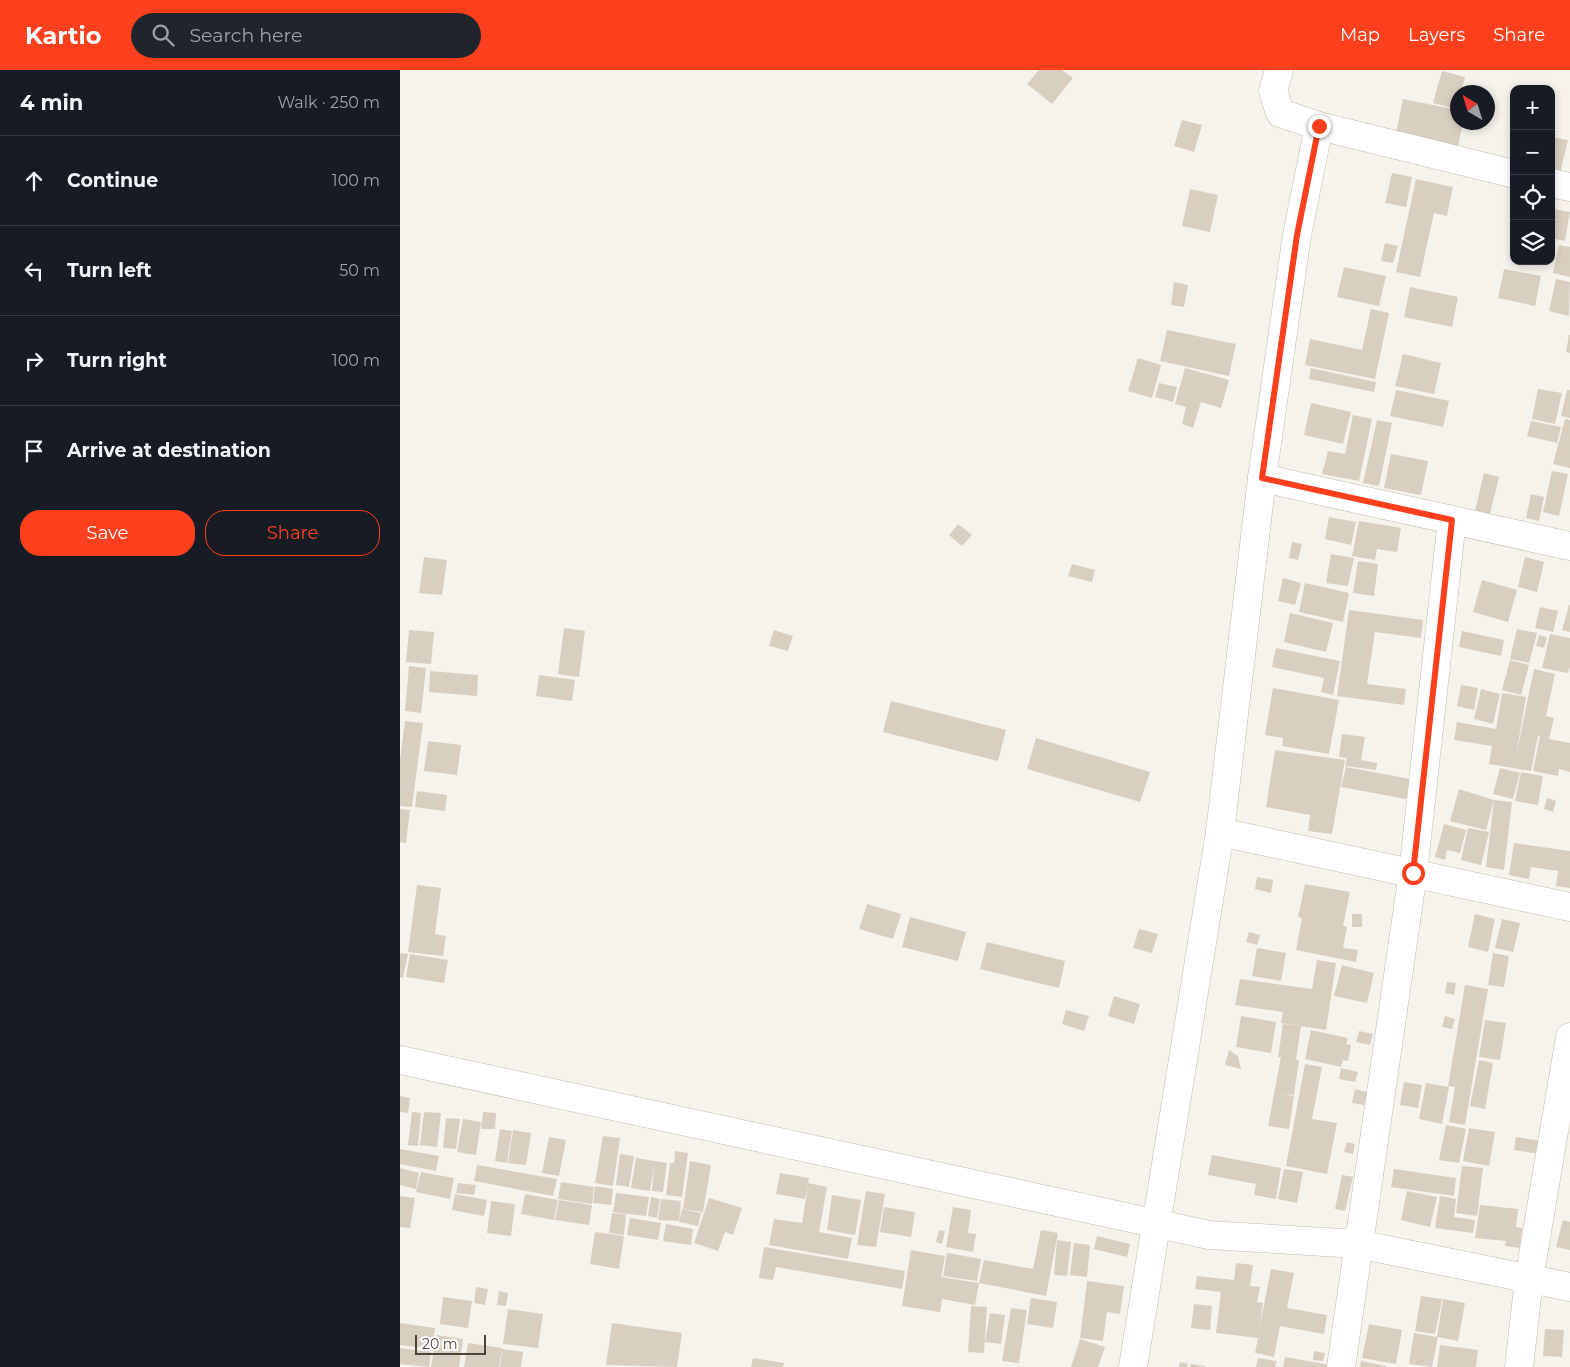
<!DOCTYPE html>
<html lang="en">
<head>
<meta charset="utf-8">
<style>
  body { margin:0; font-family:Montserrat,sans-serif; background:#20242c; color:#f1f3f6 }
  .controls { position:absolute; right:15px; top:15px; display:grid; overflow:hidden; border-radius:10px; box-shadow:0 2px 8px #0003 }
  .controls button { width:45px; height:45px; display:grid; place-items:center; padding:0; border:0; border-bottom:1px solid #363941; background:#171b24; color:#f1f3f6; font:25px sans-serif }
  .compass { position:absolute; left:1050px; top:15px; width:45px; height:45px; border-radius:50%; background:#171b24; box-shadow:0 2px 8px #0003; rotate:322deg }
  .scale { position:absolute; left:15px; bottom:12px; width:71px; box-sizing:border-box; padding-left:5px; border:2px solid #4b4439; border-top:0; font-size:14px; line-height:18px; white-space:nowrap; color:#4b4439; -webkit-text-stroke:4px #fff; paint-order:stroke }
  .stop { position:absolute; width:15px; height:15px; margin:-11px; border:4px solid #fc3f1d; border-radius:50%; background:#fff }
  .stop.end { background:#fc3f1d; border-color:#fff; box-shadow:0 1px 5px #0008 }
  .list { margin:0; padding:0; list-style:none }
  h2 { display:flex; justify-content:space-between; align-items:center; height:65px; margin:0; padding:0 20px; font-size:21px }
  h2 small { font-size:16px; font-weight:400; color:#9ea1a6 }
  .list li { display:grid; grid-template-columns:32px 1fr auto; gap:15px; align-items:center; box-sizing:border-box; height:90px; padding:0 20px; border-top:1px solid #363941 }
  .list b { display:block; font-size:19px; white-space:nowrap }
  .list em { font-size:16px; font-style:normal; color:#9ea1a6 }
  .actions { display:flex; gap:10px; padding:15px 20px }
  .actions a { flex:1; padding:11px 0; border:1px solid #fc3f1d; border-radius:20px; text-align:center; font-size:18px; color:#fc3f1d }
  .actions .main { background:#fc3f1d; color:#fff }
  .icon { flex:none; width:28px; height:28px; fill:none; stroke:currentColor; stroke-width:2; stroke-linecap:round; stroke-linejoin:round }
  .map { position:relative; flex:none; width:1170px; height:1297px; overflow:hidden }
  header { display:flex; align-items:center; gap:30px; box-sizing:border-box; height:70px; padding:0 25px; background:#fc3f1d; color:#fff }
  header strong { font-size:24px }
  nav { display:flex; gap:28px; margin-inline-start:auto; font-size:18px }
  .search { width:350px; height:45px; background:#20242c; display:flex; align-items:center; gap:12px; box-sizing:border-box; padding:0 18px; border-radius:28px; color:#9ea1a6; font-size:19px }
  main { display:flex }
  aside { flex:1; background:#171b24 }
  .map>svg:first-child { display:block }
  .building { fill:#d8cfc1 }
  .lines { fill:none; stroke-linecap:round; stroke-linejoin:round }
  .minor-casing { stroke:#c2bbae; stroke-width:29 }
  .minor { stroke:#fff; stroke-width:28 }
  .route { stroke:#fc3f1d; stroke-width:6 }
</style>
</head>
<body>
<header>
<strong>Kartio</strong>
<div class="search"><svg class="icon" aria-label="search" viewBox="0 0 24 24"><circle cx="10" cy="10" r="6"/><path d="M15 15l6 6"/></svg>Search here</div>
<nav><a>Map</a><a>Layers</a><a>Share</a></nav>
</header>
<main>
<aside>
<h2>4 min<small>Walk · 250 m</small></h2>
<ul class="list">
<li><svg class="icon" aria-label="ahead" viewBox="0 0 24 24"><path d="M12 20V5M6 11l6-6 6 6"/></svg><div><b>Continue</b></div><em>100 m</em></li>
<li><svg class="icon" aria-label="left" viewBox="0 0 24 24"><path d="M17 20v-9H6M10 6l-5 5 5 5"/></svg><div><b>Turn left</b></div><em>50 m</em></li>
<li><svg class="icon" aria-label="right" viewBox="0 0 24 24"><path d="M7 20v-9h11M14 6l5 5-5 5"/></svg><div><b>Turn right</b></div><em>100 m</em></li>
<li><svg class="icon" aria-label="arrive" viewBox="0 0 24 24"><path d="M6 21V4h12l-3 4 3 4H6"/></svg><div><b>Arrive at destination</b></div></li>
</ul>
<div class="actions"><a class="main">Save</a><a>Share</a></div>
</aside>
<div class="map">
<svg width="1170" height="1297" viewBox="0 0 1170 1297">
  <rect width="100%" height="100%" fill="#f6f3ec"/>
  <g class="building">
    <path d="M639,0h23l11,8 -21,26 -25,-20z"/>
    <path d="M1042,1l23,6 -4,15h-3l-2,17 -23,-6z"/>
    <path d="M1003,29l55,11v12h5l-5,25 -62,-13z"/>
    <path d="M782,50l20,5 -8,27 -20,-6z"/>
    <path d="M1151,67l17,3 -7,30 -10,-2z"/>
    <path d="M992,103l20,4 -6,30 -21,-4z"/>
    <path d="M1016,109l37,8 -6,29 -13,-3 -14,64 -24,-5z"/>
    <path d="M790,119l28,6 -8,37 -28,-6z"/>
    <path d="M1153,139l17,3 -5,29 -14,-3z"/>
    <path d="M985,173l13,3 -5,17 -12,-2z"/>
    <path d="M1159,175l11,2v30l-17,-4z"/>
    <path d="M944,197l42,9 -7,30 -42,-9z"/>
    <path d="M1104,199l37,7 -6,30 -37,-8z"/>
    <path d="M1156,209l14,3 -1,34 -20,-5z"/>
    <path d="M774,212l14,3 -4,22 -13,-2z"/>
    <path d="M1010,217l48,10 -6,30 -48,-10z"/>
    <path d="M971,239l18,4 -14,66 -70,-14 5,-26 52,11z"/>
    <path d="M767,260l69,14 -7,32 -69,-15z"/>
    <path d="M1169,265h1v18l-4,-1z"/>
    <path d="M1003,284l38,9 -7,31 -39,-8z"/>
    <path d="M738,288l23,7 -9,33 -24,-7z"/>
    <path d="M785,298l44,12 -8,28 -20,-6 -8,26 -11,-4 4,-17 -11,-3z"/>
    <path d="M911,298l65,14 -2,10 -65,-13z"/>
    <path d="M759,313l18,4 -4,15 -18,-5z"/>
    <path d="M1138,319l24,4 -7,31 -23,-5z"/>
    <path d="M996,320l53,11 -6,26 -53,-11z"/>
    <path d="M1167,320h3v28l-9,-2z"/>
    <path d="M911,333l40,9 -8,32 -39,-9z"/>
    <path d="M953,345l19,4 -13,62 -37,-7 6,-23 17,3z"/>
    <path d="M1165,349l5,1v48l-17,-4z"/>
    <path d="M977,350l15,3 -13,63 -16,-3z"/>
    <path d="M1131,351l30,6 -4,16 -30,-7z"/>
    <path d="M991,384l37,7 -7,34 -37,-7z"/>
    <path d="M1152,401l16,3 -9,42 -16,-4z"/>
    <path d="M1084,403l15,4 -9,37 -15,-3z"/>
    <path d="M1131,424l13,3 -5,24 -13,-3z"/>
    <path d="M929,447l27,5 -5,23 -26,-6z"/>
    <path d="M959,451l42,7 -4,24 -20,-3 -2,11 -23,-4z"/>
    <path d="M558,454l14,11 -10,11 -13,-11z"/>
    <path d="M892,472l10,2 -4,16 -9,-2z"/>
    <path d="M931,484l23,4 -6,28 -22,-3z"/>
    <path d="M24,487l23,3 -5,35 -23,-2z"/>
    <path d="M1125,487l19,5 -7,30 -19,-5z"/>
    <path d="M958,491l20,3 -4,32 -21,-3z"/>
    <path d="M672,494l23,6 -3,12 -24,-6z"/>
    <path d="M883,508l18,5 -6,22 -17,-4z"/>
    <path d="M1082,510l35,10 -9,32 -35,-10z"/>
    <path d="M905,513l44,10 -6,29 -44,-10z"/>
    <path d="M1169,535h1v27l-8,-2z"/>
    <path d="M1140,537l18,4 -5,21 -18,-4z"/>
    <path d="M949,540l74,10 -2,18 -46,-6 -8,52 39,5 -2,16 -67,-9z"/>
    <path d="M890,543l43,10 -7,29 -42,-10z"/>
    <path d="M164,558l21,3 -6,46 -21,-3z"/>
    <path d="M1117,559l20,4 -8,30 -19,-4z"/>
    <path d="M9,560l25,2 -3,32 -25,-2z"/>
    <path d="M374,560l19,6 -5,15 -19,-5z"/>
    <path d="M1062,561l42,9 -3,16 -42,-9z"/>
    <path d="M1150,564l20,4v29l-2,6 -26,-5z"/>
    <path d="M1139,565l8,2 -3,11 -8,-2z"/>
    <path d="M876,578l64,13 -7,34 -12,-3 3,-14 -52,-11z"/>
    <path d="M1110,590l19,5 -8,30 -19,-5z"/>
    <path d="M9,596l17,2 -5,45 -16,-2z"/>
    <path d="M1134,599l21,5 -9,42 8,2 -5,21 21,4v29l-11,-3 -1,7 -25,-5 7,-35h-2l-7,35 -42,-7 3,-18 -38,-6 3,-18 39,7 6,-36 24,4 -10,59z"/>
    <path d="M30,601l48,4 -1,21 -48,-4z"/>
    <path d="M139,605l36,5 -3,21 -36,-5z"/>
    <path d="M1061,615l17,3 -4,22 -17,-4z"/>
    <path d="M873,618l66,12 -10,54 -47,-8 1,-8 -18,-3z"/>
    <path d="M1081,619l19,5 -7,30 -19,-5z"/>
    <path d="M491,631l115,29 -8,31 -115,-29z"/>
    <path d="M5,651l18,2 -11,84 -12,-1v-46z"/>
    <path d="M942,664l23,3 -4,23 16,3 -1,7 -31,-4 2,-8 -8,-1z"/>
    <path d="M636,668l114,34 -10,30 -113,-33z"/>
    <path d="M28,671l33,4 -4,30 -33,-4z"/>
    <path d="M875,680l70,10 -13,74 -24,-3 2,-16 -44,-8z"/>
    <path d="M946,697l64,12 -4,20 -65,-12z"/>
    <path d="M1100,698l20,5 -7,26 -20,-5z"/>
    <path d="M1121,702l22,4 -5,29 -23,-4z"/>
    <path d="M1059,719l35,11 18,2 -8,68 -18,-3 8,-67 -8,30 -36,-9z"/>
    <path d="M17,721l30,4 -2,16 -30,-4z"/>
    <path d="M1147,728l9,3 -3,11 -9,-3z"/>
    <path d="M0,739l10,1 -4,33 -6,-1z"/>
    <path d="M1044,754l22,6 -6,23 -13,-3 -2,10 -10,-3z"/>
    <path d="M1068,758l21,4 -8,33 -20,-5z"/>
    <path d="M1114,773l56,8v37l-14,-2 2,-15 -27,-4 -2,12 -20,-4z"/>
    <path d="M857,807l16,3 -2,13 -16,-4z"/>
    <path d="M905,814l45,8 -7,34 4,1 -4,21 15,2 -2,12 -60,-12 6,-32 -4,-1z"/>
    <path d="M17,815l24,3 -6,46 11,2 -3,20 -35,-4z"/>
    <path d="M467,834l34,10 -8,25 -34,-10z"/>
    <rect x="952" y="844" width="10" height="13"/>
    <path d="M1075,844l20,5 -7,33 -20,-5z"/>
    <path d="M510,847l56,15 -8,29 -56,-14z"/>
    <path d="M1102,849l18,4 -7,29 -18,-4z"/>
    <path d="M739,859l19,5 -6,19 -19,-5z"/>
    <path d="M849,862l11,3 -3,10 -11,-3z"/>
    <path d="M587,872l78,19 -6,27 -79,-19z"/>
    <path d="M857,878l29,5 -5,28 -29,-5z"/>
    <path d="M0,883l8,1 -5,24 -3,-1z"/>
    <path d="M1093,883l16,3 -5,31 -16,-2z"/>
    <path d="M10,884l38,6 -4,23 -38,-6z"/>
    <path d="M917,890l19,3 -10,67 -45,-7 2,-11 -48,-7 5,-26 72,10z"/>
    <path d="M942,895l32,8 -7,30 -33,-7z"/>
    <path d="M1047,912l9,1 -2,12 -9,-2z"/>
    <path d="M1065,915l23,4 -23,136 -16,-3 6,-35 -7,-1z"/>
    <path d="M714,926l26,8 -6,20 -26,-8z"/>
    <path d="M666,940l23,6 -5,15 -22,-7z"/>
    <path d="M841,946l35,6 -5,31 -35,-6z"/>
    <path d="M1045,946l10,3 -3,10 -10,-2z"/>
    <path d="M1085,950l21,3 -6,37 -21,-3z"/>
    <path d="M883,954l18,2 -5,34h3l-5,35 -12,-1 12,2 -5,33 -21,-3 13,-69h-3z"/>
    <path d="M911,960l37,8 -2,6 5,1 -3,16 -5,-1 -2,7 -36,-8z"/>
    <path d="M959,961l14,3 -3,11 -14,-3z"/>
    <path d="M829,980l9,6 3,13 -16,-4z"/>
    <path d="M1079,990l14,3 -8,46 -15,-3z"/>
    <path d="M905,994l17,3 -10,52 25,4 -10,51 -41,-8z"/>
    <path d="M941,998l17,4 -3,10 -16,-3z"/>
    <path d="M1004,1012l18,3 -4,23 -18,-3z"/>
    <path d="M1026,1013l23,4 -7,37 -23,-5z"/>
    <path d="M955,1019l12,3 -3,13 -12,-2z"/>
    <path d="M0,1026l10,2 -2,15 -8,-1z"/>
    <path d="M12,1042l9,1 -3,33 -10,-1z"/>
    <path d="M24,1042l17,1 -4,34 -17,-2z"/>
    <path d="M83,1042l13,1 -1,16h-14z"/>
    <path d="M46,1048l14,1 -4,30 -13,-1z"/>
    <path d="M63,1049l18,3 -5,33 -19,-3z"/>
    <path d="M1046,1055l20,4 -7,34 -20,-3z"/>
    <path d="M1069,1058l26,4 -6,34 -26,-5z"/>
    <path d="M100,1059l12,2 -5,32 -12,-2z"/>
    <path d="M113,1060l18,3 -5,32 -18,-2z"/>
    <path d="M203,1066l17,2 -7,48 -18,-3z"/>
    <path d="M149,1067l17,3 -7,36 -17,-3z"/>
    <path d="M1116,1067l25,4 -1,13 -26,-4z"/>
    <path d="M947,1072l8,2 -2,10 -9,-2z"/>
    <path d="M0,1079l39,7 -3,15 -36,-7z"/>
    <path d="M275,1081l13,2 -6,44 -16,-2 4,-32h4z"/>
    <path d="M220,1084l14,2 -5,31 -13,-2z"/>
    <path d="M812,1085l69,13 -5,31 -22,-4 2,-11 -48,-9z"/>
    <path d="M236,1088l31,5 -4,29 -11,-1 2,-25 -4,25 -19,-3z"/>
    <path d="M290,1091l21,4 -8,47 -20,-3z"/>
    <path d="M77,1095l80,14 -4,17 -79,-15z"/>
    <path d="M1062,1096l21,2 -6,48 -21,-3z"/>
    <path d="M0,1098l19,5 -3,16 -16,-4z"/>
    <path d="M884,1099l19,3 -6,31 -19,-4z"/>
    <path d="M994,1099l62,9 -2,18 -63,-9z"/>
    <path d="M21,1102l33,6 -4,21 -34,-7z"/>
    <path d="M380,1103l29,5 -1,5 19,4 -8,45 33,6 -4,21 -79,-14 5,-26 28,4 6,-37 -3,13 -29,-5z"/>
    <path d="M942,1105l11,2 -8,34 -10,-2z"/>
    <path d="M161,1112l33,5 -2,17 -34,-5z"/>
    <path d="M58,1113l18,2 -2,10 -18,-2z"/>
    <path d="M195,1116l18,3 -2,16 -18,-2z"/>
    <path d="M466,1121l19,3 -9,53 -19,-2z"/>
    <path d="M1007,1121l30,6 -7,30 -29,-7z"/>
    <path d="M216,1123l33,4 -3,19 -33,-4z"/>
    <path d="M55,1124l32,6 -3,16 -32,-6z"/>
    <path d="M125,1124l33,6 -4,20 -33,-6z"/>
    <path d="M432,1125l29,5 -6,35 -28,-5z"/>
    <path d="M0,1126l15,2 -5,30 -10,-1z"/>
    <path d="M1040,1126l16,3 -2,18 21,3 -2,13 -38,-5z"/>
    <path d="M251,1127l9,2 -3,19 -9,-2z"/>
    <path d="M309,1128l33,10 -9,27 -8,-3 -7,19 -24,-8z"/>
    <path d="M261,1129l20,2 -2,20 -21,-1z"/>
    <path d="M159,1130l33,5 -3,20 -34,-5z"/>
    <path d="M91,1131l24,3 -4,32 -24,-3z"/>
    <path d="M1080,1135l38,4 -2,18 6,1 -2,20 -15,-2 1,-5 -31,-3z"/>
    <path d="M484,1137l31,5 -4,25 -31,-5z"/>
    <path d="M553,1137l18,3 -3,23 8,1 -3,18 -27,-5z"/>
    <path d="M282,1139l19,4 -3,13 -19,-4z"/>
    <path d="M212,1143l14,1 -2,21 -15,-2z"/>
    <path d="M230,1148l31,5 -3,17 -31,-5z"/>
    <path d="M1163,1150l7,2v28l-14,-3z"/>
    <path d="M266,1154l27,5 -2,16 -28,-4z"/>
    <path d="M539,1160l6,1 -3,13 -6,-2z"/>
    <path d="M641,1160l17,3 -12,63 -67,-13 5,-23 49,9z"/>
    <path d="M195,1162l29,4 -5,33 -29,-5z"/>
    <path d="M697,1166l33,8 -3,13 -33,-8z"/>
    <path d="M657,1170l14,2 -4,34 -13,-1z"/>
    <path d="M674,1173l16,2 -3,32 -17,-2z"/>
    <path d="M364,1177l141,24 -3,18 -126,-22 -3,13 -14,-2z"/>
    <path d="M511,1180l34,6 -4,21 38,6 -4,22 -33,-6 -2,13 -38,-6z"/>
    <path d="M547,1183l34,6 -4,22 -34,-5z"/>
    <path d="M836,1193l17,2 -3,21 10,1 -3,15 6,1 -4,27 12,-61 23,4 -7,35 40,7 -3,19 -44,-8 -6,31 -19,-4 3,-15 -42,-5 5,-41 -26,-3 2,-13 37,4z"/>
    <path d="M687,1211l37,5 -4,28 -13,-2 -4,29 -23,-3z"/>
    <path d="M76,1217l12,2 -3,16 -11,-2z"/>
    <path d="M99,1221l9,2 -2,13 -9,-1z"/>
    <path d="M1021,1226l21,3 -7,35 -20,-3z"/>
    <path d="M43,1227l29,4 -4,27 -28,-4z"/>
    <path d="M631,1228l26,4 -4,26 -26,-4z"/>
    <path d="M1043,1229l22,4 -7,38 -20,-4 -6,30 -23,-3 5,-31 23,4z"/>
    <path d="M794,1234l18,2 -2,24 -19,-2z"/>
    <path d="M571,1236l16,1 -3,46 -16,-1z"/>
    <path d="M611,1238l16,2 -8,53 -17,-2z"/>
    <path d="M108,1239l35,5 -5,34 -35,-4z"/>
    <path d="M590,1243l15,2 -4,29 -16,-2z"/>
    <path d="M0,1253l35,5 -3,21 -32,-4z"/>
    <path d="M212,1253l70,10 -5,34 -71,-2z"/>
    <path d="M969,1254l33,6 -6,34 -34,-6z"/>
    <path d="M1145,1259l19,1 -2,27 -19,-1z"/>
    <path d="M36,1265l27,4 -4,28h-28z"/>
    <path d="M680,1269l25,8 -7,20h-27z"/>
    <path d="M68,1273l34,5 -3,19h-35z"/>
    <path d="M1040,1275l38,5 -2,17h-39z"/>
    <path d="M0,1278l31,4 -2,15 -29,-3z"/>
    <path d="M102,1279l21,3 -2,15h-21z"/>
    <path d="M914,1281l11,2 -2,8 -10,-1z"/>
    <path d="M885,1287l45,8 -1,2h-46z"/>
    <path d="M353,1288l31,5 -1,4h-32z"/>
    <path d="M858,1288l19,3 -2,6h-19z"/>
    <path d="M961,1291l25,5v1h-26z"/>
    <path d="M780,1292l8,2 -1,3h-8z"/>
    <path d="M791,1294l14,2v1h-15z"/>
  </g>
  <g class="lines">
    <defs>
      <g id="minor">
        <path d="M879,0l-6,21 7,22 39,13 195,48"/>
        <path d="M1151,113l19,4"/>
        <path d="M862,408l308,68"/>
        <path d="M820,762l350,75"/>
        <path d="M0,990l809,175 149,9 212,43"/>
        <path d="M733,1297l87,-535 42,-354 35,-243 22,-109"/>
        <path d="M941,1297l72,-494 39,-353"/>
        <path d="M1119,1297l10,-88 41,-242"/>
      </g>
    </defs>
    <use href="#minor" class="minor-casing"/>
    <use href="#minor" class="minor"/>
  </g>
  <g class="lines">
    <path class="route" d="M919,56l-22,109 -35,243 190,42 -39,353"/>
  </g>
</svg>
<div class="controls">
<button>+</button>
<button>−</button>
<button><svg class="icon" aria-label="locate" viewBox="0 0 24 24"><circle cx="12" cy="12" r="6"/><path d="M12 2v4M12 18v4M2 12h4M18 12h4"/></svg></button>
<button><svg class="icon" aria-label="layers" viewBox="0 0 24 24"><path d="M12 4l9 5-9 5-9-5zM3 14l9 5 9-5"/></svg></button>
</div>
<svg class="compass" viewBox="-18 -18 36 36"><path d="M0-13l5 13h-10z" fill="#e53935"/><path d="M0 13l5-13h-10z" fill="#9ea1a6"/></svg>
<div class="scale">20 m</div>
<div class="stop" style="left:1013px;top:803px"></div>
<div class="stop end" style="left:919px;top:56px"></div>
</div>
</main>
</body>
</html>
